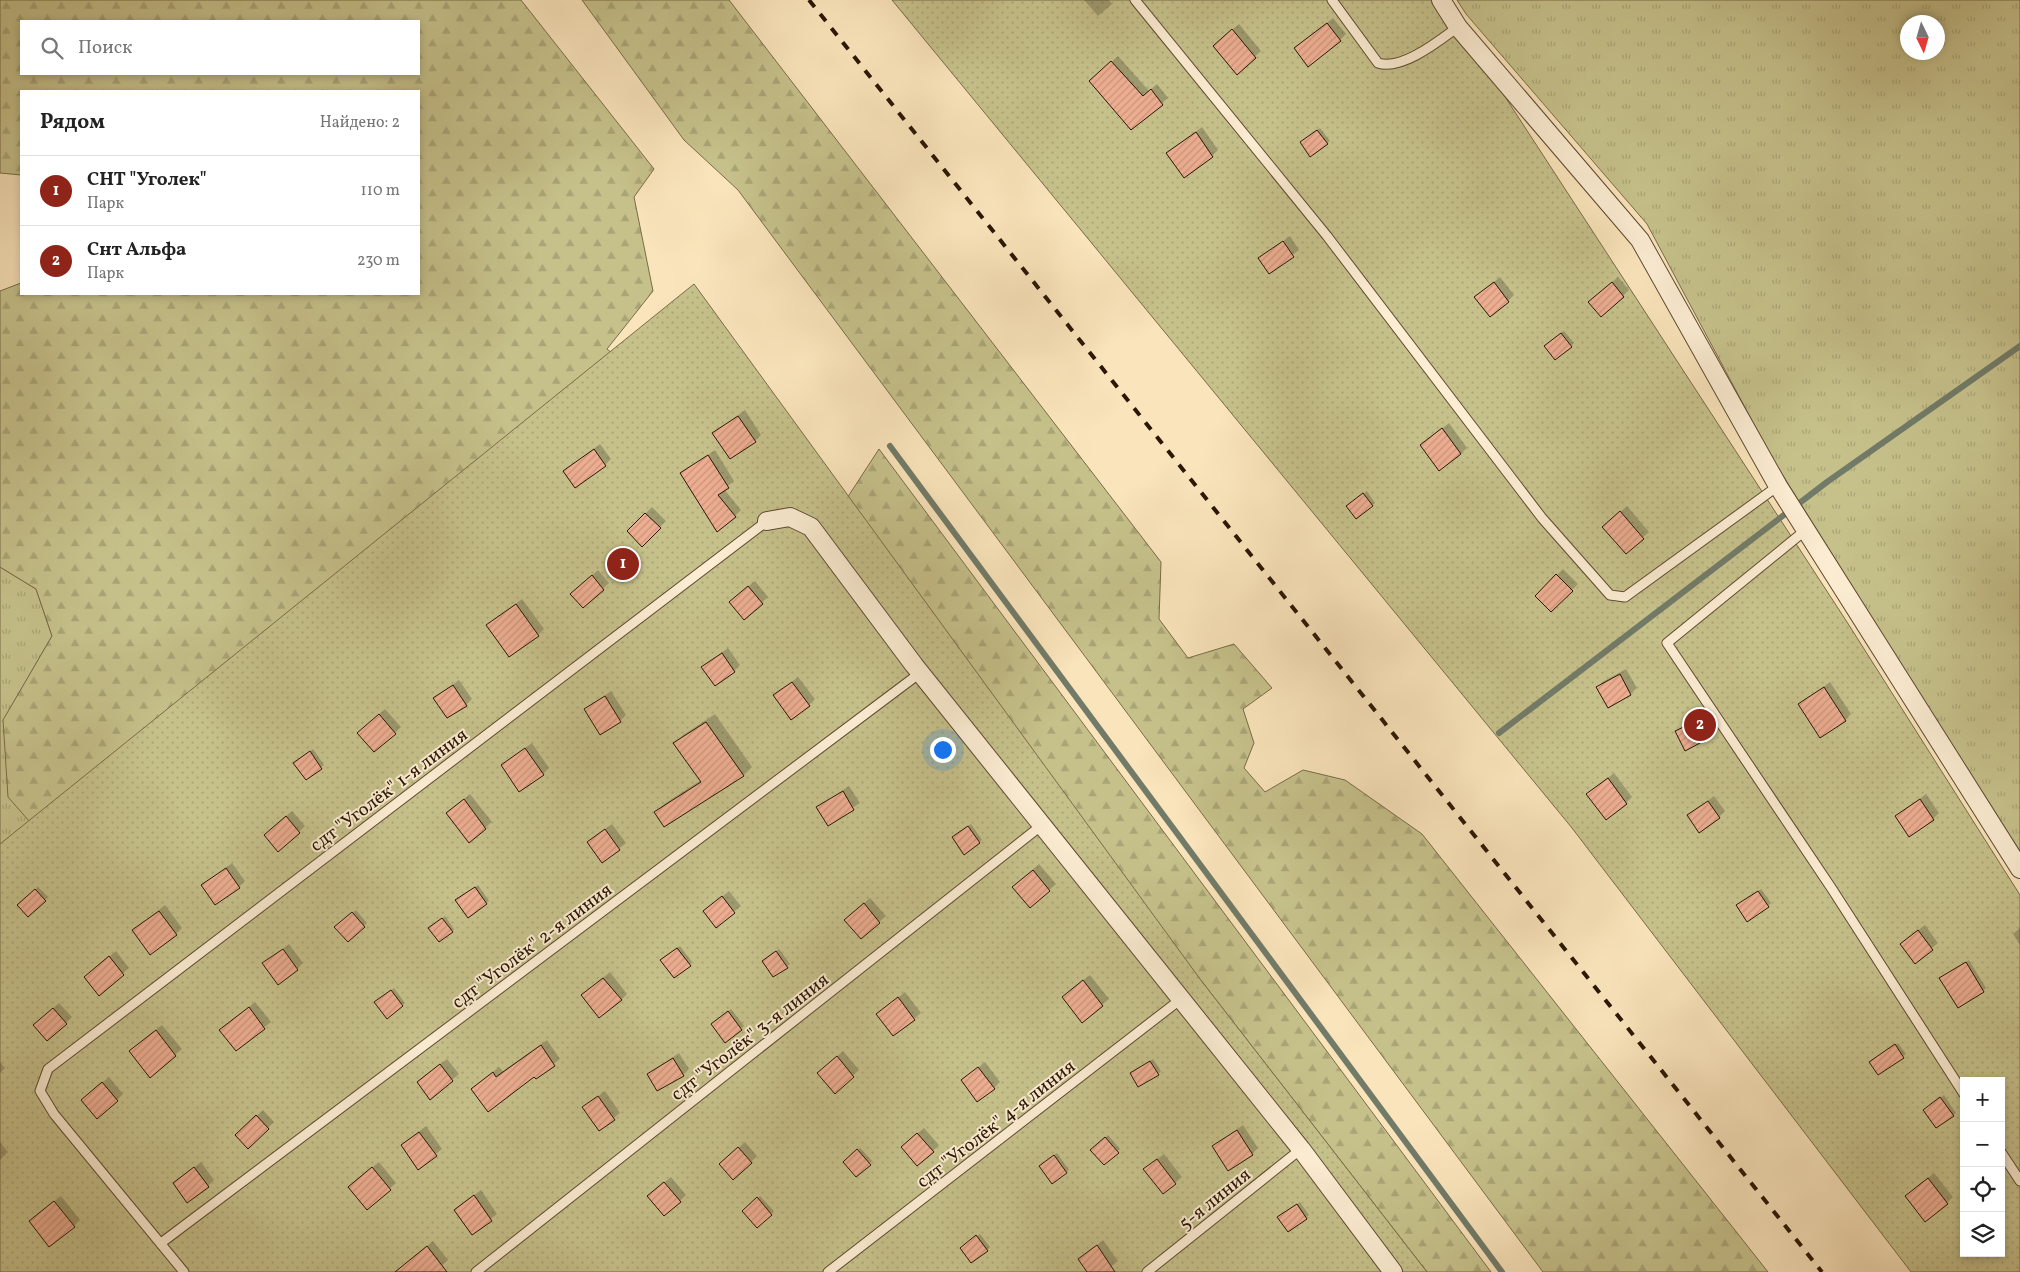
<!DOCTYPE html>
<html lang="ru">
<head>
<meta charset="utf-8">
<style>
  body { margin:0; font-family:Vollkorn,serif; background:#f6f6f6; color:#222 }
  .controls { position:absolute; right:15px; bottom:15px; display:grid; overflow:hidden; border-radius:0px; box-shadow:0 2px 8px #0003 }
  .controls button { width:45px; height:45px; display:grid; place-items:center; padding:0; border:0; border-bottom:1px solid #e0e0e0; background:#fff; color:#222; font:25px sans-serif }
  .compass { position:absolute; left:1900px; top:15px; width:45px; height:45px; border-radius:50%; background:#fff; box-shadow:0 2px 8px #0003; rotate:175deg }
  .you { position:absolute; left:942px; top:749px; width:18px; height:18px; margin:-12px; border:4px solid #fff; border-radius:50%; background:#1a73e8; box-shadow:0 0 0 8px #1a73e833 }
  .badge { display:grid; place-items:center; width:32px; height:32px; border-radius:50%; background:#8f2418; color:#fff; font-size:16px; font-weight:700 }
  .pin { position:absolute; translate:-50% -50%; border:2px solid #fff; box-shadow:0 1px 5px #0006 }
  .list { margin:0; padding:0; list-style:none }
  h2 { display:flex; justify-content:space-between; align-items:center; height:65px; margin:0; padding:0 20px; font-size:21px }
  h2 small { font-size:16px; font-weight:400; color:#767676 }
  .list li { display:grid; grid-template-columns:32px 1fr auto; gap:15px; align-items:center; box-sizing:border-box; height:70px; padding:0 20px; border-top:1px solid #e0e0e0 }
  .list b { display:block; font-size:19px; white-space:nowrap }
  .list p { margin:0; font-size:16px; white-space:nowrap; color:#767676 }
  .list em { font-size:16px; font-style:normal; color:#767676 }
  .icon { flex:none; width:28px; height:28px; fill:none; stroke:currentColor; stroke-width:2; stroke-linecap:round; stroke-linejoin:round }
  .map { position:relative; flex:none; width:2020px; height:1272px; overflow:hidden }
  .search { position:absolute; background:#fff; box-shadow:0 2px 8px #0003; left:20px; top:20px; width:400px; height:55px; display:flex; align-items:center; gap:12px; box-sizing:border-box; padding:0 18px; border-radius:0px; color:#767676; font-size:19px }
  .panel { position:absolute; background:#fff; box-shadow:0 2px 8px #0003; left:20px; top:90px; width:400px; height:205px; border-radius:0px }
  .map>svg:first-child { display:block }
  .grass { fill:url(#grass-tufts); stroke:#786c48; fill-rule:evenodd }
  .forest { fill:url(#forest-firs); stroke:#786c48; fill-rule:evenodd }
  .garden { fill:url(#garden-dots); stroke:#786c48; fill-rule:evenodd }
  .shadow { fill:#0003 }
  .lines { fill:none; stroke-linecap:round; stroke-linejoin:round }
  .stream { stroke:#717b68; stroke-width:6 }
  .building { fill:url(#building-hatch); stroke:#2b1604 }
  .service-casing { stroke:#5f4a32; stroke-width:11 }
  .minor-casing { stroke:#5f4a32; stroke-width:20 }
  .service { stroke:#fcedd3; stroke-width:9 }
  .minor { stroke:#fcedd3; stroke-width:18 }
  .rail { stroke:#2b1604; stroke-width:4; stroke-dasharray:9 9; stroke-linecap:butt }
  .labels { text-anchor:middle; stroke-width:4; stroke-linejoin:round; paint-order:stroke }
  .street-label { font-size:19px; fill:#2b1604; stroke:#fcedd3 }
</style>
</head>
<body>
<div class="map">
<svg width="2020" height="1272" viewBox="0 0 2020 1272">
  <defs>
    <pattern id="grass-tufts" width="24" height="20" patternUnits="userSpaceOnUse" patternTransform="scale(1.25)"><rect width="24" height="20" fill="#c6c18b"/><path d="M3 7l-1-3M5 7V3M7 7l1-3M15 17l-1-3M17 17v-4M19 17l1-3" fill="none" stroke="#aaa576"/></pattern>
    <pattern id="forest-firs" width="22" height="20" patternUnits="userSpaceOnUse" patternTransform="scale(1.25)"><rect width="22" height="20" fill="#c6c18b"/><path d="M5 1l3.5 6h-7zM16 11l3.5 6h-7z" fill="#aaa576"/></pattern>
    <pattern id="garden-dots" width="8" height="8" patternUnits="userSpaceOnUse" patternTransform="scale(1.25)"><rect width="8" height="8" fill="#c6c18b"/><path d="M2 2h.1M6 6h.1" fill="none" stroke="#aaa576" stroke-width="1.8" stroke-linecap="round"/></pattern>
    <pattern id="building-hatch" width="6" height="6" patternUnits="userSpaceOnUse" patternTransform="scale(1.25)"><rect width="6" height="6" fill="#ecad91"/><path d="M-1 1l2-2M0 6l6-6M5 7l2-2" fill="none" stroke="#cb947b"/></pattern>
  </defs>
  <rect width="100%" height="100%" fill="#fae4bb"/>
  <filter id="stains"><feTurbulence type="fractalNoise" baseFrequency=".004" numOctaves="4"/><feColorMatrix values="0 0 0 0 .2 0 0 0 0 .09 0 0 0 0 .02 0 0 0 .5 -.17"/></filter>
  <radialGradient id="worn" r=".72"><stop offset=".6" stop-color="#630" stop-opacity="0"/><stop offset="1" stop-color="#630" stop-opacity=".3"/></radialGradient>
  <g class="grass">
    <path d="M1457,0h563v854l-248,-396 -125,-234 -181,-210zM1908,22h30v30h-30z"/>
    <path d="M0,567l36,22 16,47 -49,85 48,125 -51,40z"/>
  </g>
  <g class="forest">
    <path d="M0,0h521l133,169 -20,28 19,94 -46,58 37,31 -593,466 -43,-49 -5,-77 49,-84 -16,-47 -36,-22v-276l21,-8v11h398v-203h-398v84l-21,-2zM21,21h398v53h-398z"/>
    <path d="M582,0h147l432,562 -2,57 29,39 46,-14 38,44 -29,21 11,34 -10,25 21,24 38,-22 42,10 77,54 346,438h-225l-805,-1082 -54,-50z"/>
    <path d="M879,449l612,823h-64l-589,-760z"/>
  </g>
  <g class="garden">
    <path d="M892,0h550l405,622 173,273v377h-109l-339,-444zM1964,1081h37v172h-37z"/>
    <path d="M694,284l506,695 227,293h-1427v-428z"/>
  </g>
  <g class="shadow">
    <path d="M1084,0h25l3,4 -14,12z"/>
    <path d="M1333,18l13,16 -6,6 -45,8z"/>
    <path d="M1239,24l22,27 -24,22 -17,-33z"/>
    <path d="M1118,56l31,35 8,-7 11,14 -37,30 -34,-53z"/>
    <path d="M1202,127l16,23 -6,6 -44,-3z"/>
    <path d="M1320,128l10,13 -3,2 -23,-3z"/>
    <path d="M1290,236l9,14 -29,22 -10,-14z"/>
    <path d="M1500,277l14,18 -6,6 -32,-4z"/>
    <path d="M1618,277l11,13 -6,6h-27z"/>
    <path d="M1564,331l10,12 -3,3 -23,-3z"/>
    <path d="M745,410l16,25 -6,6 -41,-8z"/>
    <path d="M1449,423l18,25 -7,6 -39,-9z"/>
    <path d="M600,444l11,15 -6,6 -40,6z"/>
    <path d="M715,450l19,31 -10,8 17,21 -6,6 -54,-42z"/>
    <path d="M1367,491l8,12 -18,14 -6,-14z"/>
    <path d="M1627,506l22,26 -23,20 -16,-31z"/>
    <path d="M652,507l14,14 -24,24 -14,-14z"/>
    <path d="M1563,569l15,15 -27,27 -15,-15z"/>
    <path d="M598,570l11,13 -26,24 -5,-19z"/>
    <path d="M755,581l13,16 -24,21 -8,-22z"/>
    <path d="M522,599l22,30 -6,6 -50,-10z"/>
    <path d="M728,648l12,17 -6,6 -31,-4z"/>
    <path d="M1626,669l11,19 -7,6 -32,-7 6,-6z"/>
    <path d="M798,677l17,22 -6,6 -34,-10z"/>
    <path d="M459,680l13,19 -6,6 -31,-7z"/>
    <path d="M1830,682l21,32 -6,6 -45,-16z"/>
    <path d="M611,691l15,24 -6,6 -34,-12z"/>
    <path d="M385,709l16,18 -6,6 -30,-6z"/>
    <path d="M715,714l37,53 -8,8 -79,51 -9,-14 8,-8 37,-24 -26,-37 8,-8z"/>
    <path d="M1692,722l10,18 -3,2 -23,-10z"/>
    <path d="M532,743l17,25 -6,6 -41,-9z"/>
    <path d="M313,749l11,16 -17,13 -9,-18z"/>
    <path d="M1614,773l18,24 -6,6 -38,-9z"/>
    <path d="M849,786l11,17 -32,21 -10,-17z"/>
    <path d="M470,794l22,28 -23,19 -15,-34z"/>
    <path d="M1926,794l13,19 -6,6 -37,-2z"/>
    <path d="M1714,796l11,15 -6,6 -30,-2z"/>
    <path d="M292,811l13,15 -6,6 -28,-3z"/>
    <path d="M612,824l14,19 -24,19 -14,-20z"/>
    <path d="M971,824l11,16 -3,2 -23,-8z"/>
    <path d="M232,863l13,18 -6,6 -36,-2z"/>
    <path d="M1039,864l17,20 -25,22 -11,-25z"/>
    <path d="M478,885l11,16 -3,2 -26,-5z"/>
    <path d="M38,887l10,10 -20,18 -9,-10z"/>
    <path d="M1761,889l10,14 -3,3 -27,-3z"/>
    <path d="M729,891l12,15 -25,20 -11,-15z"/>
    <path d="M870,898l16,18 -25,22 -9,-24z"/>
    <path d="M165,905l17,23 -6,6 -42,-4z"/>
    <path d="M356,910l11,13 -19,17 -9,-16z"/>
    <path d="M445,916l9,13 -2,2 -19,-5z"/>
    <path d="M1925,925l13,18 -23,19 -7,-24z"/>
    <path d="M2020,928v17l-7,-11z"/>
    <path d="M289,944l14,19 -6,6 -33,-6z"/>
    <path d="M680,946l12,16 -2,3 -26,-8z"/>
    <path d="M779,949l11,15 -16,12 -8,-18z"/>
    <path d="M116,951l13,17 -30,26 -8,-22z"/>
    <path d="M1969,960l17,28 -3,3 -39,-15z"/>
    <path d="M610,972l17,22 -6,6 -32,-11z"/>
    <path d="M1090,975l19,24 -27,22 -13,-30z"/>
    <path d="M394,988l11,15 -3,2 -23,-6z"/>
    <path d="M905,992l16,21 -27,22 -16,-21z"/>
    <path d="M255,1002l16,20 -35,27 -15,-19z"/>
    <path d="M59,1003l13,14 -6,6 -25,-4z"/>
    <path d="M731,1009l13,17 -19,15 -10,-20z"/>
    <path d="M162,1025l20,24 -32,27 -20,-25z"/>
    <path d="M547,1040l13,19 -24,18 -1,-2 -63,14 27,-22 4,4z"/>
    <path d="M1898,1043l8,11 -27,20 -5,-14z"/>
    <path d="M843,1051l16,19 -24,22 -10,-25z"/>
    <path d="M679,1053l10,16 -6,6 -35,-1z"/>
    <path d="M447,1059l12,15 -29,24 -6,-22z"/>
    <path d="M1153,1059l8,12 -3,3 -27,-1z"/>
    <path d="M0,1062l5,6 -5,5z"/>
    <path d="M985,1062l15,20 -6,6 -31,-8z"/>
    <path d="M109,1077l14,17 -6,6 -28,-6z"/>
    <path d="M605,1091l15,22 -21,17 -15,-23z"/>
    <path d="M1944,1095l12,18 -3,2 -26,-8z"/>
    <path d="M263,1110l11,12 -26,25 -12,-12z"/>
    <path d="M1243,1125l15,23 -6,6 -38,-8z"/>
    <path d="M426,1126l16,23 -23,19 -17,-23z"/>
    <path d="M924,1128l15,17 -6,6 -25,-10z"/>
    <path d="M1108,1135l12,14 -16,15 -12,-14z"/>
    <path d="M0,1142l8,10 -8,8z"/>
    <path d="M745,1142l12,14 -6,6 -24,-4z"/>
    <path d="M860,1148l12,13 -16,14 -12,-13z"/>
    <path d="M1057,1153l12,17 -3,2 -23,-9z"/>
    <path d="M1164,1154l18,23 -19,16 -12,-29z"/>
    <path d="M201,1162l13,18 -6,6 -34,-3z"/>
    <path d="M379,1162l17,21 -29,25 -12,-27z"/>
    <path d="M1934,1173l19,24 -6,6 -41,-7z"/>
    <path d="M671,1177l15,18 -6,6 -25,-11z"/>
    <path d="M481,1190l16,24 -25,19 -17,-23z"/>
    <path d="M61,1196l19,24 -6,6 -37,-11z"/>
    <path d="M760,1196l14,15 -17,15 -13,-15z"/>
    <path d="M1300,1202l9,13 -21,16 -6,-16z"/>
    <path d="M980,1234l10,13 -3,3 -23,-5z"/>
    <path d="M1103,1240l15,21 -14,11h-15l-9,-13z"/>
    <path d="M433,1241l15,19 -13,12h-23v-13z"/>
  </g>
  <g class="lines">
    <g class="stream">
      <path d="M890,446l612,826"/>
      <path d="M1499,733l328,-251 193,-136"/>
    </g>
  </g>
  <g class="building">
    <path d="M1327,23l14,18 -33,26 -14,-19z"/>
    <path d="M1232,29l24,29 -19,17 -24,-29z"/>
    <path d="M1111,61l32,35 8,-7 12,16 -32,25 -42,-49z"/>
    <path d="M1317,130l11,14 -18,13 -10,-15z"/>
    <path d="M1196,132l17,25 -29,21 -18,-25z"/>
    <path d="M1283,241l11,16 -25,17 -11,-16z"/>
    <path d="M1494,282l15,20 -19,15 -16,-20z"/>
    <path d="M1612,282l12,15 -23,20 -13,-15z"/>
    <path d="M1561,333l11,14 -17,13 -11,-14z"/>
    <path d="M738,416l18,26 -26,17 -18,-26z"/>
    <path d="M1442,428l19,26 -22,17 -19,-26z"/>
    <path d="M594,449l12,17 -31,22 -12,-17z"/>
    <path d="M708,455l21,33 -11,7 18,22 -19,15 -37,-59z"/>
    <path d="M1363,493l10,13 -17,13 -10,-13z"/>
    <path d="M1620,511l24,28 -18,15 -24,-27z"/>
    <path d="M645,513l16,15 -19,19 -15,-16z"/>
    <path d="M1556,574l17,17 -22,21 -16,-16z"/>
    <path d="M592,575l12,15 -21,18 -13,-14z"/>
    <path d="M748,586l15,18 -19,16 -15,-18z"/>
    <path d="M516,604l23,32 -30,21 -23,-32z"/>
    <path d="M722,653l13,19 -20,14 -14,-19z"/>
    <path d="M1620,674l11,21 -23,13 -12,-21z"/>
    <path d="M792,682l18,24 -19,14 -18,-25z"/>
    <path d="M453,685l14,21 -20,12 -14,-20z"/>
    <path d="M1824,687l22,34 -26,17 -22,-34z"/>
    <path d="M605,696l16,26 -21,13 -16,-26z"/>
    <path d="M379,714l17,20 -22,18 -17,-19z"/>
    <path d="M706,722l38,54 -80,51 -10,-15 47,-30 -28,-39z"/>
    <path d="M1690,724l10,19 -15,8 -10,-20z"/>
    <path d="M525,748l19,27 -25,17 -18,-27z"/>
    <path d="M310,751l12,18 -16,11 -13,-17z"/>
    <path d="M1608,778l19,26 -21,16 -20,-26z"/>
    <path d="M843,791l11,19 -26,16 -12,-19z"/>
    <path d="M464,799l22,30 -17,14 -23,-30z"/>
    <path d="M1920,799l14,21 -25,17 -14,-21z"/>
    <path d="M1708,801l12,17 -21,15 -12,-18z"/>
    <path d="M286,816l14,17 -22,19 -14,-17z"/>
    <path d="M968,826l12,17 -16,12 -12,-18z"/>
    <path d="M605,829l15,21 -18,13 -15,-21z"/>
    <path d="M226,868l14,20 -25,17 -14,-20z"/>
    <path d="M1033,870l17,21 -20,17 -18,-21z"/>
    <path d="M475,887l12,17 -19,14 -13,-18z"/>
    <path d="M35,889l11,12 -18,16 -11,-12z"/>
    <path d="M1758,891l11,16 -22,15 -11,-17z"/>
    <path d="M722,896l13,17 -19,15 -13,-17z"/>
    <path d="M864,903l16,20 -19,16 -17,-19z"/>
    <path d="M159,911l18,24 -27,20 -18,-25z"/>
    <path d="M352,912l13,15 -17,15 -14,-15z"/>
    <path d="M442,918l11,14 -14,10 -11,-14z"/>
    <path d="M1918,930l15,20 -18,14 -15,-20z"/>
    <path d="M677,948l14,18 -17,12 -14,-18z"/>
    <path d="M283,949l15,21 -20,15 -16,-22z"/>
    <path d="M776,951l12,17 -15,9 -11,-16z"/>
    <path d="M109,956l15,19 -25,21 -15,-19z"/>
    <path d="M1966,962l18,30 -26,16 -19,-30z"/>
    <path d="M603,978l19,22 -23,18 -18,-23z"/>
    <path d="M1083,980l20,26 -21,17 -20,-26z"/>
    <path d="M391,990l12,16 -16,13 -13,-17z"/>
    <path d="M898,997l17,23 -22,16 -17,-22z"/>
    <path d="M249,1007l16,22 -29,22 -17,-21z"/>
    <path d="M53,1008l14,16 -20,17 -14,-16z"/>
    <path d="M728,1011l14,19 -17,13 -14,-19z"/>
    <path d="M156,1030l20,26 -26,22 -21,-27z"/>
    <path d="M1895,1044l9,14 -26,17 -9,-13z"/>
    <path d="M541,1045l14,21 -19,13 -2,-2 -46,35 -17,-23 22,-17 3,5z"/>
    <path d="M837,1056l17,21 -19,17 -18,-21z"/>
    <path d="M673,1058l11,18 -27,15 -10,-17z"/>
    <path d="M1150,1061l9,14 -21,12 -8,-14z"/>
    <path d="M440,1064l13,17 -23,19 -13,-18z"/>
    <path d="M978,1067l17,22 -18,13 -16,-22z"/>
    <path d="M102,1082l16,19 -21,18 -16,-19z"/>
    <path d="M598,1096l17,24 -16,11 -17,-24z"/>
    <path d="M1940,1097l14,19 -18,12 -13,-18z"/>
    <path d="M256,1115l13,14 -21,20 -13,-14z"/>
    <path d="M1237,1130l16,25 -25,16 -16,-25z"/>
    <path d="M419,1132l18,24 -19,14 -17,-25z"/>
    <path d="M917,1133l17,19 -17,14 -16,-19z"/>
    <path d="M1105,1137l14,16 -15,12 -14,-15z"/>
    <path d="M738,1147l14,16 -19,17 -14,-16z"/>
    <path d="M857,1149l14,16 -15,12 -13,-15z"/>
    <path d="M1054,1155l13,18 -15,11 -13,-18z"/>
    <path d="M1157,1159l19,25 -13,10 -20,-25z"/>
    <path d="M194,1167l15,20 -22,16 -14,-20z"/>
    <path d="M372,1167l19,23 -24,20 -19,-23z"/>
    <path d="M1928,1178l20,26 -23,18 -20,-26z"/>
    <path d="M664,1182l17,20 -17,14 -17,-20z"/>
    <path d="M474,1195l18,26 -20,14 -18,-25z"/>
    <path d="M757,1197l15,18 -15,13 -15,-17z"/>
    <path d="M54,1201l21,26 -26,20 -20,-26z"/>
    <path d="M1297,1204l10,15 -19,13 -11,-15z"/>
    <path d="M976,1235l12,16 -17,12 -11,-15z"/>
    <path d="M1097,1245l18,27h-28l-9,-13z"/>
    <path d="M427,1246l20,26h-52z"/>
  </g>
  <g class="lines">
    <defs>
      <g id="service">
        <path d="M1135,0l192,236 215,282 68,77 15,2 153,-111"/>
        <path d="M1332,0l46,63c24,8 62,-23 80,-36"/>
        <path d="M1807,529l-140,114 165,246 132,205"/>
        <path d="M2001,1152l19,29"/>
        <path d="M161,1243l759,-570"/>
        <path d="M184,1272l-130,-158 -14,-23 8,-22 719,-548"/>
        <path d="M476,1272l566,-447"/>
        <path d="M828,1272l353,-273"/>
        <path d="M1147,1272l154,-123"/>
      </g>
      <g id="minor">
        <path d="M1441,0l17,27 182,213 138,246 242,383"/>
        <path d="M767,521l23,-4 21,10 103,138 387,484 92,123"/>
      </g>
    </defs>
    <use href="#service" class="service-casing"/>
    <use href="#minor" class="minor-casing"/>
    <use href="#service" class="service"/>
    <use href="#minor" class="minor"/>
    <path class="rail" d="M809,0l1013,1272"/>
  </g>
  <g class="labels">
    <g class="street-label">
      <text transform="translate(388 789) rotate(-37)" y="7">сдт "Уголёк" 1-я линия</text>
      <text transform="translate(531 945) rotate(-37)" y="7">сдт "Уголёк" 2-я линия</text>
      <text transform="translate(749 1036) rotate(-38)" y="7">сдт "Уголёк" 3-я линия</text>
      <text transform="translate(995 1123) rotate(-38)" y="7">сдт "Уголёк" 4-я линия</text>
      <text transform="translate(1214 1198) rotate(-39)" y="7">5-я линия</text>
    </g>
  </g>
  <rect width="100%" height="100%" filter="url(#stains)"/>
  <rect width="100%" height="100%" fill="url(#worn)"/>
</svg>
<div class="controls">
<button>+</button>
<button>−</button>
<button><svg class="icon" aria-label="locate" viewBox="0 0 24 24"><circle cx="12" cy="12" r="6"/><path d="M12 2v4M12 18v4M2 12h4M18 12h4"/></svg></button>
<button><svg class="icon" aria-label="layers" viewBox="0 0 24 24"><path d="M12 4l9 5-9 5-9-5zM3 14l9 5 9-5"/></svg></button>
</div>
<svg class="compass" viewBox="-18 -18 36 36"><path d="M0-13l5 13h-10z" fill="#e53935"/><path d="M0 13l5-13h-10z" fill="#767676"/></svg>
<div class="you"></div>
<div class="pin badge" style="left:623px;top:564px">1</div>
<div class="pin badge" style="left:1700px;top:725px">2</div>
<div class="search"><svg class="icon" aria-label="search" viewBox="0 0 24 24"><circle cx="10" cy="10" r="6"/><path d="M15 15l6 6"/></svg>Поиск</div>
<section class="panel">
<h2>Рядом<small>Найдено: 2</small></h2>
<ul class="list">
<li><span class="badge">1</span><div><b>СНТ &quot;Уголек&quot;</b><p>Парк</p></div><em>110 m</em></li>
<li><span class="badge">2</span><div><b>Снт Альфа</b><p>Парк</p></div><em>230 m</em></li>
</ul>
</section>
</div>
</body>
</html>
